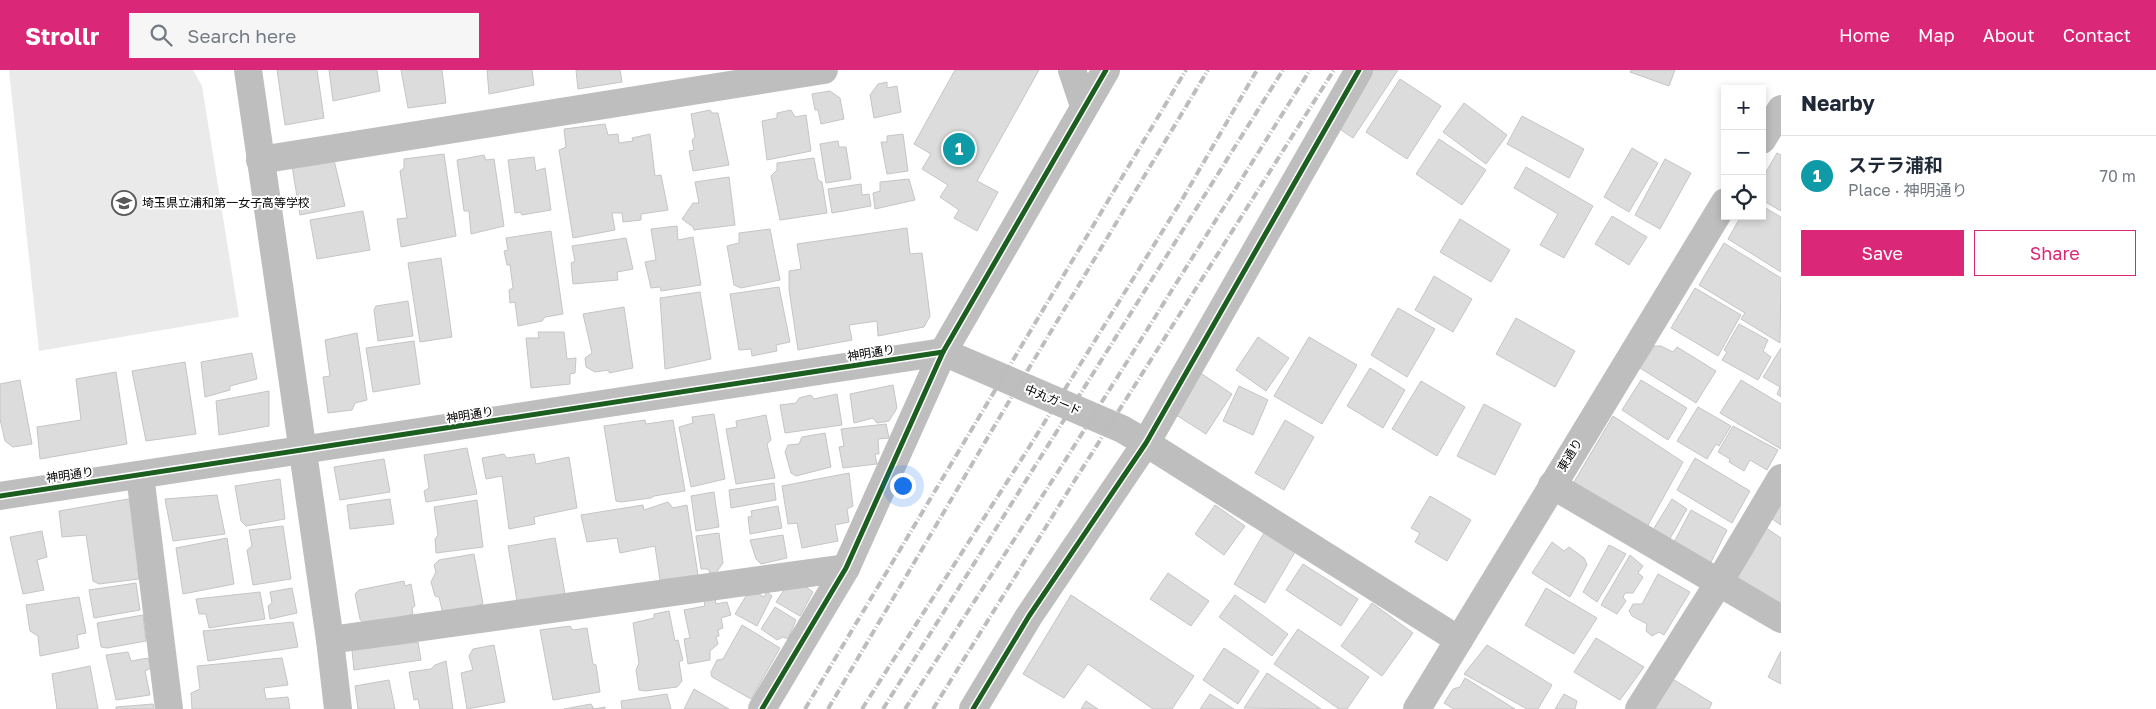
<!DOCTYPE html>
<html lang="en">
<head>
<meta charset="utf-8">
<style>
  body { margin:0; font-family:"Golos Text","Noto Sans JP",sans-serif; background:#f6f6f7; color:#1f2937 }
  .controls { position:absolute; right:15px; top:15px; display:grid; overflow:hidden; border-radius:0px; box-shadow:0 2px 8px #0003 }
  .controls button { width:45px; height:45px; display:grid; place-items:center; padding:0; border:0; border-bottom:1px solid #e0e1e3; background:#fff; color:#1f2937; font:25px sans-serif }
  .you { position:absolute; left:902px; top:415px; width:18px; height:18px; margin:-12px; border:4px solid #fff; border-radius:50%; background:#1a73e8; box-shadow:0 0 0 8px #1a73e833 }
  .badge { display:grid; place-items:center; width:32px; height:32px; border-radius:50%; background:#db2777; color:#fff; font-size:16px; font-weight:700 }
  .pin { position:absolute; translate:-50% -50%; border:2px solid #fff; box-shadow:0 1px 5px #0006 }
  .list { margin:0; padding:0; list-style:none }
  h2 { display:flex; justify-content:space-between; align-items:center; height:65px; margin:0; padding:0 20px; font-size:21px }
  h2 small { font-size:16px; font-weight:400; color:#747a83 }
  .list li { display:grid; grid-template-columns:32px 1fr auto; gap:15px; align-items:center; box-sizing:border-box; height:80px; padding:0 20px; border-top:1px solid #e0e1e3 }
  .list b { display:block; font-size:19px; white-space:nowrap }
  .list p { margin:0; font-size:16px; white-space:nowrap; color:#747a83 }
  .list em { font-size:16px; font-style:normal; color:#747a83 }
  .actions { display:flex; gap:10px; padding:15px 20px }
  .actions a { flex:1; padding:11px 0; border:1px solid #db2777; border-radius:0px; text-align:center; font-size:18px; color:#db2777 }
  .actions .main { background:#db2777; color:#fff }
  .icon { flex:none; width:28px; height:28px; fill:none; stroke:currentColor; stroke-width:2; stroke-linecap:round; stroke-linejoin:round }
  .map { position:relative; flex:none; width:1781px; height:639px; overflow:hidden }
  header { display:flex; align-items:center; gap:30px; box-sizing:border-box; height:70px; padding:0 25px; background:#db2777; color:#fff }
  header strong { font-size:24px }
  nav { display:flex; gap:28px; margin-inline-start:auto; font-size:18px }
  .search { width:350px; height:45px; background:#f6f6f7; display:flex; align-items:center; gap:12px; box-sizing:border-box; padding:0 18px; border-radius:0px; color:#747a83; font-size:19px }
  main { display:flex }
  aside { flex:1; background:#fff }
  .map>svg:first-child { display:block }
  .green { fill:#eaeaea }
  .building { fill:#dcdcdc; stroke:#c5c5c5 }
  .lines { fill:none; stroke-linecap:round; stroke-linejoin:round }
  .minor { stroke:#bebebe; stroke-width:28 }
  .rail { stroke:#bdbdbd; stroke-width:4; stroke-dasharray:8 2.5 1 2.5; stroke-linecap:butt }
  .cycleway-casing { stroke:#fff; stroke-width:8 }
  .cycleway { stroke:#1b5e20; stroke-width:5 }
  .labels { text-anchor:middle; stroke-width:4; stroke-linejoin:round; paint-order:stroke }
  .poi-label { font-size:12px; fill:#000; stroke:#fff; text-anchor:start }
  .street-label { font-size:12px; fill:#000; stroke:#fff }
</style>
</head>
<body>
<header>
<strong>Strollr</strong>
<div class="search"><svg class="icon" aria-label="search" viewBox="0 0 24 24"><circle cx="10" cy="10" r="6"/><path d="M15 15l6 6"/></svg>Search here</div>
<nav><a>Home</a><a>Map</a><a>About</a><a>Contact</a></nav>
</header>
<main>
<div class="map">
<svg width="1781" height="639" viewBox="0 0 1781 639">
  <rect width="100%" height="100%" fill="#fff"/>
  <path class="green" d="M9,0h184l9,16 37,231 -200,34z"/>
  <g class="building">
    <path d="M277,0h40l7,48 -39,7z"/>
    <path d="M329,0h48l3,21 -47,10z"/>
    <path d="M401,0h41l4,33 -38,5z"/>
    <path d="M487,0h45l2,15 -45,9z"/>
    <path d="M576,0h44l2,12 -44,7z"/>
    <path d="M955,0h84l-62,111 21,11 -21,39 -23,-13 5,-8 -19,-13 8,-12 -26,-16 9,-15 -17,-10z"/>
    <path d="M1366,0h32l-45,68 -22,-15z"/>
    <path d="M1631,0h44l-6,16 -39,-14z"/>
    <path d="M1400,9l41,27 -34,53 -41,-27z"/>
    <path d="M887,12v6l10,-2 4,26 -27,6 -4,-23 8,-11z"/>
    <path d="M830,21l10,7 4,21 -23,5 -3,-14h-3l-3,-16z"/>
    <path d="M1464,33l43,32 -21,29 -43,-32z"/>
    <path d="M710,40l2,3h6l11,52 -36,6 -4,-20 5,-1 -2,-10 3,-3 -4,-23z"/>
    <path d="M791,40l4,7 11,-2 5,36 -44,9 -5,-39 15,-3v-5z"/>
    <path d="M1522,46l62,33 -15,29 -62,-34z"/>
    <path d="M605,54l3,11 10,-1 1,9 14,-2 -1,-3 18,-4 5,42 6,-1 7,35 -27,4v6l-18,2 -1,-9h-10l3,17 -42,8 -14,-88 7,-3 -2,-18z"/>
    <path d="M903,64l5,37 -21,3 -6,-32h6v-6z"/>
    <path d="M1439,69l47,31 -24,35 -46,-31z"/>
    <path d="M838,71l1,6h7l5,32 -25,4 -6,-39z"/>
    <path d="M1632,78l26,15 -29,49 -25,-15z"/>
    <path d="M1777,83l4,2v56l-19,-11v-21z"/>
    <path d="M444,84l12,82 -55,11 -4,-28 10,-1 -7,-47 4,-3v-9z"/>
    <path d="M484,85l2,5 8,-1 10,67 -33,8 -2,-23h-5l-7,-51z"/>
    <path d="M534,87l2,14 9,-3 6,42 -29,5 -2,-3 -5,1 -7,-53z"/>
    <path d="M814,88l4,22 4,2 5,31 -47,7 -9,-44 6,-6v-7z"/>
    <path d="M1665,89l26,14 -31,56 -25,-14z"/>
    <path d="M334,90l11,46 -45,9 -8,-49z"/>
    <path d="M1526,97l67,39 -29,52 -24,-13 18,-31 -44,-26z"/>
    <path d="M729,107l6,48 -41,5 -1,-3 -11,-8 11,-16h6l-4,-21z"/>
    <path d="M909,109l6,21 -40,9 -2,-16 7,-2v-9z"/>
    <path d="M861,114l1,11 7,-1 2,12 -39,7 -4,-24z"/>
    <path d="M1762,136l19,11v55l-53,-33 13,-23h21z"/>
    <path d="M363,141l7,39 -53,9 -7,-39z"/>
    <path d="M1612,146l35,21 -18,28 -34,-21z"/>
    <path d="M1460,149l50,31 -19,32 -51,-30z"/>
    <path d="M677,156l1,14 15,-3 8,48 -40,6 -1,-4 -9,1 -6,-26 11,-2 -5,-31z"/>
    <path d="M907,158l3,26 12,-1 8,63 -6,11 -46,9 -1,-15 -28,4 3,15 -54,10 -9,-61v-18l12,-2 -4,-25z"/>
    <path d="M770,159l10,51 -39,8 -7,-3 -7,-39 12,-3v-10z"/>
    <path d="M551,161l12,83 -18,3 -3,4 -24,5 -3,-24 -5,1 -1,-13 4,-2 -3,-23h-3l-3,-14 4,-1 -2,-12z"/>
    <path d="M626,168l7,31 -16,3 1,8 -45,4 -2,-21 4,-2 -3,-15z"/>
    <path d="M1724,173l57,35 -1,65 -39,-24 4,-6 -46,-28z"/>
    <path d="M441,188l11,79 -32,5 -12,-79z"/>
    <path d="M1434,206l38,23 -19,33 -38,-22z"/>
    <path d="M779,217l11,55 -14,3 1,6 -25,5 -1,-7 -12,1 -9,-56z"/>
    <path d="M1695,218l46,27 -23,41 -47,-28z"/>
    <path d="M700,222l11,67 -46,10 -5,-71z"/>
    <path d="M408,231l5,35 -35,5 -4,-31 2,-4z"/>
    <path d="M624,237l9,61 -24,5v-3l-14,2 -9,-5 -1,-9 7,-5 -9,-39z"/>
    <path d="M1398,238l37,21 -28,48 -36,-22z"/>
    <path d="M1516,248l59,33 -20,36 -59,-33z"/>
    <path d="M1739,254l29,16 -5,11 8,6 -13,23 -36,-20 5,-8 -3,-2z"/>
    <path d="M538,262h26l3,27 9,-1 -1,15 -5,1v10l-39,4 -5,-50h13z"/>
    <path d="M357,263l10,67 -12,3 -3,7 -24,3 -5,-36 7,-1 -5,-36z"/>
    <path d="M1258,267l31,21 -23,33 -30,-21z"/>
    <path d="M1309,267l48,28 -35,59 -48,-28z"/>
    <path d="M414,271l6,43 -47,8 -7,-44z"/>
    <path d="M1654,276h7l12,6 4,-5 39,24 -20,32 -56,-35z"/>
    <path d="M1781,278v49l-4,-3 3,-7 -17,-10z"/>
    <path d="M252,283l5,26 -27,7v4l-25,7 -4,-35z"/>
    <path d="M185,292l11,72 -50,7 -14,-70z"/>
    <path d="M1370,298l35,22 -22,38 -36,-22z"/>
    <path d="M116,302l11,72 -87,15 -3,-32 44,-7 -5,-41z"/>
    <path d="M1199,302l33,22 -26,40 -33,-21z"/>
    <path d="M20,310l12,64 -19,3 -8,-6 -5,-22v-35z"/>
    <path d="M1641,310l46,28 -19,32 -46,-30z"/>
    <path d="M1741,310l40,24v45l-61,-36z"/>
    <path d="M1421,311l44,26 -28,49 -45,-27z"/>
    <path d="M893,315l4,23 -8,13 -12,2 -4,-5 -19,5 -4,-29z"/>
    <path d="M1239,316l29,14 -15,35 -30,-14z"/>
    <path d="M269,321v35l-50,9 -3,-34z"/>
    <path d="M837,324l5,31 -57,8 -5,-28 16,-2 3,-5 12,-3 3,4z"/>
    <path d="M1484,334l37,20 -26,51 -38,-19z"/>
    <path d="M1698,337l33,19 -12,20 -3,-2 -9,15 -30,-18z"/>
    <path d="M714,344l11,65 -34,8 -12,-60 14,-4 -1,-6z"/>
    <path d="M766,345l5,25 -4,4 8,34 -39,6 -10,-55 11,-2 -1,-6z"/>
    <path d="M1613,346l70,46 -37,67 -75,-42z"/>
    <path d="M645,350l1,4 27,-4 12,71 -31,5 -3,2 -30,4 -5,-1 -12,-75z"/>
    <path d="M1285,350l29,17 -30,53 -29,-17z"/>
    <path d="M886,354l3,14 -11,1 1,15h-4l2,10 -34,4 -4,-21 5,-1 -3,-17z"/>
    <path d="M1733,356l45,24 -11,20 -17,-10 -6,11 -15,-9 1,-3 -12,-7z"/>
    <path d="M825,363l6,34 -35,9 -5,-3 -6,-21 3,-7 11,-1 3,-7z"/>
    <path d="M467,378l10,46 -51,8 -2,-11 5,-3 -5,-33z"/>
    <path d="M504,384l3,4 27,-4 2,10 33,-7 8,51 -43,9 1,7 -26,5 -7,-53 -16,3 -4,-21z"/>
    <path d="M1695,388l55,33 -18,32 -55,-33z"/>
    <path d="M384,389l6,33 -50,8 -6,-33z"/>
    <path d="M849,403l4,33 -6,3 2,13 -14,3 3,16 -36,7 -5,-25 -9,1 -6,-38z"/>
    <path d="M280,409l5,40 -39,7 -5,-5 -6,-35z"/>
    <path d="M774,413l2,17 -45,8 -2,-18z"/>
    <path d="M714,422l5,35 -23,4 -5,-35z"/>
    <path d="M217,425l8,39 -52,7 -8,-42z"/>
    <path d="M1430,426l41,24 -24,41 -32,-19 5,-9 -9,-5z"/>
    <path d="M134,428l9,71h-5l1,10 -40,5 -6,-3 -7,-46 -24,2 -3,-26z"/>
    <path d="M390,429l4,25 -44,5 -3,-24z"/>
    <path d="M1672,429l15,10 -19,33 -17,-9z"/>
    <path d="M477,430l6,47 -47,6 -1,-14 3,-4 -4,-28z"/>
    <path d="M668,432l5,6 14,-3 11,70 -38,5 -5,-34 -35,7 -3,-15 -30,4 -6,-27 62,-10 1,5z"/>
    <path d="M1215,435l30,21 -21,29 -29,-21z"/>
    <path d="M1781,435v20l-12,-8z"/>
    <path d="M778,436l4,22 -32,6 -2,-17 4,-1 -1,-5z"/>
    <path d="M1691,440l36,20 -17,34 -36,-22z"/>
    <path d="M283,456l8,53 -38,6 -6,-35 5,-4 -3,-16z"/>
    <path d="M1763,456l18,12v66l-49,-30z"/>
    <path d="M42,461l5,26 -10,3 7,30 -21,4 -13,-57z"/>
    <path d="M719,463l4,30 -7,10h-6l-2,-4h-7l-5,-33z"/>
    <path d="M1264,463l31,19 -30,51 -31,-19z"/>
    <path d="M783,465l4,23 -26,6 -5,-5 -6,-19z"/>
    <path d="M227,468l7,46 -51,10 -7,-46z"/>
    <path d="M555,468l10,56 -48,7 -9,-55z"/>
    <path d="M1552,472l12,9 5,-4 15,11 3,7 -17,32 -38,-24z"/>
    <path d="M1609,475l17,9 -29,48 -14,-10z"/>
    <path d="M474,484l9,50 -34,9 -7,-3 -3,-13 -4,-1 -4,-14 5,-10 -2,-7 5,-5z"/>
    <path d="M1630,485l13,11 -5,7 5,4 -10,16h-8l-2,4 3,4 -9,13 -16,-9z"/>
    <path d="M1303,494l55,35 -17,27 -55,-36z"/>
    <path d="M1168,503l41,28 -18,25 -41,-27z"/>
    <path d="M1658,504l32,18 -26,43 -5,-3 -7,4 -6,-5 1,-7 -15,-8 -3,-5 4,-7h9z"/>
    <path d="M404,511l1,5 6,-2 4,22 -3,2 1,6 -33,9 -16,1 -4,-5 -5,-25 4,-4z"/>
    <path d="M136,513l4,27 -46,8 -5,-28z"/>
    <path d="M805,516l8,6 -13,24 -24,-14 8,-12z"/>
    <path d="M292,518l5,25 -27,6 -2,-13 4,-3 -2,-11z"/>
    <path d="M1546,518l51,30 -23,36 -49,-29z"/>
    <path d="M260,522l5,27 -56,9 -3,-14h-7l-3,-15z"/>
    <path d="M767,522l5,4 -15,30 -22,-12 11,-18 13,-2 5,3z"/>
    <path d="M1071,525l123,81 -22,33h-19l-65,-45 -24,34 -41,-24z"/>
    <path d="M1235,525l53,39 -16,22 -53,-39z"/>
    <path d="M79,527l7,36 -9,2 2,13 -39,8 -2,-20 -8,-5 -4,-26z"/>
    <path d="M715,528l1,6 11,-2 4,13 -10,3 2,10 -5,2 1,6 -3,1 2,7 -8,7v9l-22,4 -4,-25 6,-1 -6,-28 21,-4 -1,-6z"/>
    <path d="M1372,533l41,30 -31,43 -41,-30z"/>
    <path d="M775,537l21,13 -8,19 -5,-2 -6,3 -16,-11z"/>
    <path d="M669,541l6,30 3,-1 5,20 -4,2 3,19 -5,6 -32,4 -6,-1 -3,-20 3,-7 -6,-40 21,-5v-4z"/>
    <path d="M143,545l3,26 -39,7 -6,-1 -4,-24z"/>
    <path d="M293,552l5,25 -90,14 -5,-30z"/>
    <path d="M742,555l38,23 -29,51 -39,-22 -1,-5 6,-12 6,-1z"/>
    <path d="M570,556l3,4 14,-2 6,36 3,1 4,27 -47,8 -13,-70z"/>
    <path d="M1298,559l71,48 -22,32h-8l-65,-45z"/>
    <path d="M1596,568l48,29 -24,33 -46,-28z"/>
    <path d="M418,572l3,18 -67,10 -2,-20z"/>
    <path d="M494,575l11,57 -38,7 -6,-36 12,-3 -4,-14 4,-7z"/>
    <path d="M1487,575l65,40 -14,24h-11l-63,-35z"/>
    <path d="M1224,578l35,23 -21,33 -35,-24z"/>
    <path d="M1781,581v33l-13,-7z"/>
    <path d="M128,582l3,9 17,-3 3,10 -6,3 5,24 -34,5 -10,-45z"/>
    <path d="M282,588l6,27 -24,3 2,11 22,-2 2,12h-98l-1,-16 9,-4 -3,-23z"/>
    <path d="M446,591l7,48h-33l-2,-10 -4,1 -5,-28 22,-3 4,-4z"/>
    <path d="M90,596l8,43h-41l-5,-35z"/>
    <path d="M1267,603l54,36 -77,-1z"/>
    <path d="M1465,608l50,31h-61l-10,-6 9,-14 7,-2z"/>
    <path d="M1671,608l41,25 -3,6h-57z"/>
    <path d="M389,610l6,29h-37l-3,-23z"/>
    <path d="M694,619l35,20h-45z"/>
    <path d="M667,624l4,15h-49l-1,-8z"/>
    <path d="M1210,624l24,15h-34z"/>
    <path d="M1564,624l13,7 -2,8h-20z"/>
    <path d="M1086,631l12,8h-17z"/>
    <path d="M153,634l1,5h-38v-2z"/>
    <path d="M591,634l3,5 11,-2v2h-41z"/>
  </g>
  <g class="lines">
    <g class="minor">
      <path d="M248,0l82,570 8,69"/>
      <path d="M1072,0l12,36"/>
      <path d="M1762,70l19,-31"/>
      <path d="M260,90l564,-90"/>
      <path d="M943,282l179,77 24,14 313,197"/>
      <path d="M140,405l29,234"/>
      <path d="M1552,415l229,134"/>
      <path d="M0,426l943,-144"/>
      <path d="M330,570l516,-72"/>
      <path d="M762,639l84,-141 97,-216 163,-282"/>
      <path d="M973,639l56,-93 117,-173 213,-373"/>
      <path d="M1417,639l308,-507"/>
      <path d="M1639,639l79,-125 63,-106"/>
    </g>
    <g class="rail">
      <path d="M805,639l381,-639"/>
      <path d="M828,639l180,-306 200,-333"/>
      <path d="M862,639l166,-260 155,-251 74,-128"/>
      <path d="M883,639l400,-639"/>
      <path d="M905,639l156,-242 249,-397"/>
      <path d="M933,639l142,-229 259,-410"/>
    </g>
    <defs>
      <g id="cycleway">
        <path d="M0,426l943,-144"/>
        <path d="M762,639l84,-141 97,-216 163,-282"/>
        <path d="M973,639l56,-93 117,-173 213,-373"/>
      </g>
    </defs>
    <use href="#cycleway" class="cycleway-casing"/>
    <use href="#cycleway" class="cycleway"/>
  </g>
  <defs>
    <symbol id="school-ring" viewBox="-11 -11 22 22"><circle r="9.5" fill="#fff" stroke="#595959" stroke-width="1.5"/><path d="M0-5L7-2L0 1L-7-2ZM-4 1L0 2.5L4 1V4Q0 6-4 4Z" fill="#595959"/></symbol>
  </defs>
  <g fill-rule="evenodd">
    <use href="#school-ring" x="110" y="119" width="28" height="28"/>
  </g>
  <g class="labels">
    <g class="poi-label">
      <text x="142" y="137">埼玉県立浦和第一女子高等学校</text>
    </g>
    <g class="street-label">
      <text transform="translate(871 283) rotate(-9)" y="4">神明通り</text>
      <text transform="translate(1053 330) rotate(23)" y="4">中丸ガード</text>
      <text transform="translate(470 345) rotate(-9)" y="4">神明通り</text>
      <text transform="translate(1570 385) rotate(-59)" y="4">東通り</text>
      <text transform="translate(70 405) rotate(-8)" y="4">神明通り</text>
    </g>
  </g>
</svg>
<div class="controls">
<button>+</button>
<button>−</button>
<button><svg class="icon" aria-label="locate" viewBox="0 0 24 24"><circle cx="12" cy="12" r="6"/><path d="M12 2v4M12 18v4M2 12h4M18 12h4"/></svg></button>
</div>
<div class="you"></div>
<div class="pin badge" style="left:959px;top:79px;background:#0f9aa8">1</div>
</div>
<aside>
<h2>Nearby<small></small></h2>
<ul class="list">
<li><span class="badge" style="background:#0f9aa8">1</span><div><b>ステラ浦和</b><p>Place · 神明通り</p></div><em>70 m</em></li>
</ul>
<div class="actions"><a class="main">Save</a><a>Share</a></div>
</aside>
</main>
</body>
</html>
